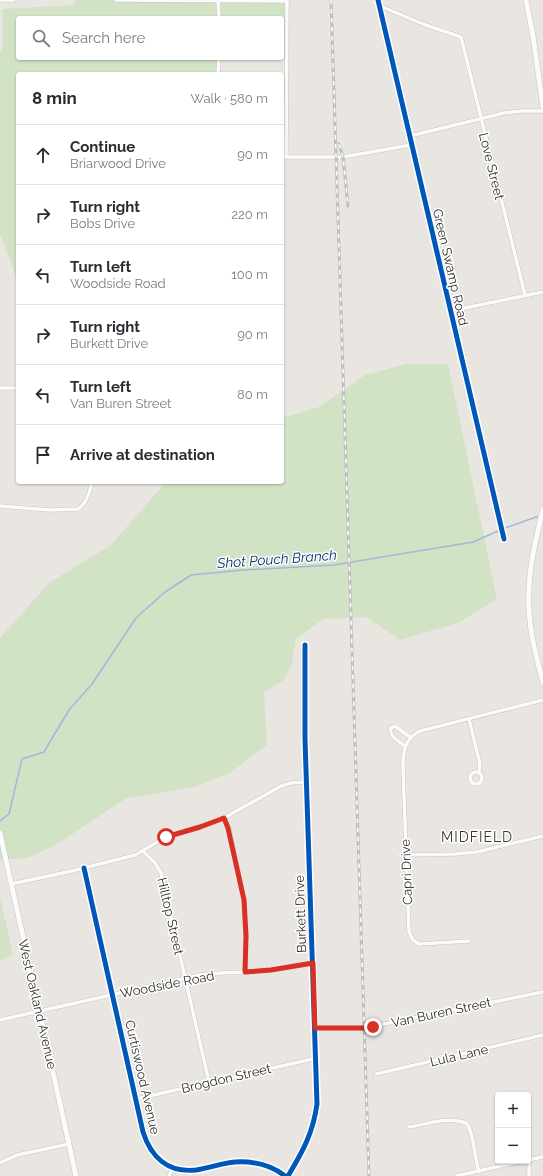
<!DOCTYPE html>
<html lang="en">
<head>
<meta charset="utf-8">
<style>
  body { margin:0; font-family:Raleway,sans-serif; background:#f2f2f3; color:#2b2b33 }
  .controls { position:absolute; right:12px; bottom:12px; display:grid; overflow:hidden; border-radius:4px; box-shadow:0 1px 3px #0004 }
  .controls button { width:36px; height:36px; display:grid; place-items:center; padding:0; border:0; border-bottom:1px solid #e1e1e2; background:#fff; color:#2b2b33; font:20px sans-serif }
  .stop { position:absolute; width:12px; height:12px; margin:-9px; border:3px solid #d93025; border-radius:50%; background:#fff }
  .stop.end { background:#d93025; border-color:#fff; box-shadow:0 1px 4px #0008 }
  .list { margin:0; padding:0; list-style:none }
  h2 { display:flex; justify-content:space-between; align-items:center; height:52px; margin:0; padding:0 16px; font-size:17px }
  h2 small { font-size:13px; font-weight:400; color:#7c7c81 }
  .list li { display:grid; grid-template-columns:26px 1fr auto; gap:12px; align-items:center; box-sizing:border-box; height:60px; padding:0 16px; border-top:1px solid #e1e1e2 }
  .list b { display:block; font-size:15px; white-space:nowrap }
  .list p { margin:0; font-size:13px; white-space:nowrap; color:#7c7c81 }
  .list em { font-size:13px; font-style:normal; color:#7c7c81 }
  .icon { flex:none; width:22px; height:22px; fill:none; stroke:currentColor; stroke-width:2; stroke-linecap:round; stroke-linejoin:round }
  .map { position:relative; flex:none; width:543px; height:1176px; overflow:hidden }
  .search { position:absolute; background:#fff; box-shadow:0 1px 3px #0004; left:16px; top:16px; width:268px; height:44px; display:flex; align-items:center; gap:10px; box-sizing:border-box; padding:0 14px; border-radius:4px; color:#7c7c81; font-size:15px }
  .panel { position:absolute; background:#fff; box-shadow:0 1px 3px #0004; left:16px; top:72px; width:268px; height:412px; border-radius:4px }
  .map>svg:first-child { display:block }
  .green { fill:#d2e2c5 }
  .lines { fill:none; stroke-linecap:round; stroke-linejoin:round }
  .stream { stroke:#9fb8de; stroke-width:1.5 }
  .street-casing { stroke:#c7c4c1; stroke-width:4.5 }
  .secondary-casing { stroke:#c7c4c1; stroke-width:6 }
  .street { stroke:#fcfbfb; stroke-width:3.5 }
  .secondary { stroke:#fcfbfb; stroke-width:5 }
  .rail-casing { stroke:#bfbfbe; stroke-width:3 }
  .rail { stroke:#fff; stroke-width:1.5; stroke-dasharray:4.5; stroke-linecap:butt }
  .cycleway-casing { stroke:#fff; stroke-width:8 }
  .cycleway { stroke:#0057b8; stroke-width:5 }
  .route { stroke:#d93025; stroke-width:5 }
  .labels { text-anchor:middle; stroke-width:3; stroke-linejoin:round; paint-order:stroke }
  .street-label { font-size:13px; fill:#2f2d2b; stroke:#fff }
  .water-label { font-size:14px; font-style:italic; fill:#002e6e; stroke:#fff }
  .neighbourhood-label { font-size:14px; letter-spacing:1px; fill:#3a3630; stroke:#fff }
</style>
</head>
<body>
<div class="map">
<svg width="543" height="1176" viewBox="0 0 543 1176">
  <rect width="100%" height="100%" fill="#e9e6e2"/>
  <g class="green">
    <path d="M75,0h210v21h-3v-3h-264v40h199v16h-199v208l-18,-48v-183l2,-1 1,-41 72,-4z"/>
    <path d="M406,364h42l49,235 -39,24 -58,17 -34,-23 -43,2 -27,20 -4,24 -8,17 -20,12 3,53 -39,29 -33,13 -70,12 -71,47 -27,12 -27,2v-222l49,-55 62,-38 55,-63h116v-64l37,-11 46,-32z"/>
    <path d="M0,897l13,57 -13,7z"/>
  </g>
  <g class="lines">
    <path class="stream" d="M0,821l9,-7 13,-55 22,-7 25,-42 23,-26 44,-66 29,-26 26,-17 52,-5 91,-5 139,-23 32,-14 34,-12"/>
    <defs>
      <g id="street">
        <path d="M0,0h14"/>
        <path d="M116,0l171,1"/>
        <path d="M218,0l1,18"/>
        <path d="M378,0l126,539"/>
        <path d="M380,6l43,18 38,13 64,258"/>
        <path d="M218,74l1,-16"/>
        <path d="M410,136l94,-23 18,-2h21"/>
        <path d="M282,157h61l68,-12"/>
        <path d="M286,157l1,-157"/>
        <path d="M450,311l93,-19"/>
        <path d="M0,388h18"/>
        <path d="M0,506l50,4 28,-1c9,-6 12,-17 14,-27"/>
        <path d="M469,719l11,45 -1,9"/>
        <path d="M405,746c-6,-5 -16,-9 -14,-18l4,-2 15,11"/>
        <circle cx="476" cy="778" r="6"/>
        <path d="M224,818l5,10 15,72 2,36 -1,36"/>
        <path d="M143,851l12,12 6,10 48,209"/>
        <path d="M406,855l49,-1 22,-2 66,-16"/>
        <path d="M84,868l59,264c8,25 25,41 53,38 13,-2 26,-7 39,-8 18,-1 36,3 50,14"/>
        <path d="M11,884l61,-13 63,-16 31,-18 34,-10 24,-9 57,-32 10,-3 16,-1"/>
        <path d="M469,941l-50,3 -6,-4 -4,-8 -6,-165c0,-15 2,-29 17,-36l123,-31"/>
        <path d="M0,1020l200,-45 22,-2 42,-2 49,-8"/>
        <path d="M315,1028h49l179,-36"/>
        <path d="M376,1074l167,-39"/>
        <path d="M136,1099l181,-41"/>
        <path d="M409,1127c18,-3 39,-11 57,-4 8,8 8,35 13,48"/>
        <path d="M529,1159v17"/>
        <path d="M528,1160l15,-3"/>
        <path d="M0,1163l17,-8 52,-11"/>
        <path d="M169,1176l4,-9"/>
        <path d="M288,1176c15,-25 25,-43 29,-72l-12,-365v-94"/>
        <path d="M456,1176l67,-15"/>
      </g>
      <g id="secondary">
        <path d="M526,0l7,36 10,72"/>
        <path d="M543,509c-9,37 -18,74 -13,113 2,20 8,41 13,61"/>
        <path d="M0,833l76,343"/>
      </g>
    </defs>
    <use href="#street" class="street-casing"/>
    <use href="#secondary" class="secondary-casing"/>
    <use href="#street" class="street"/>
    <use href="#secondary" class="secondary"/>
    <defs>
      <g id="rail">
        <path d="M331,0l38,1176"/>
        <path d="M339,144l4,13 5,49"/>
      </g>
    </defs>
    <use href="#rail" class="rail-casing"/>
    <use href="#rail" class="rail"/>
    <defs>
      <g id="cycleway">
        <path d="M378,0l126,539"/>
        <path d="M84,868l59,264c8,25 25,41 53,38 13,-2 26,-7 39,-8 18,-1 36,3 50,14"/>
        <path d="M288,1176c15,-25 25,-43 29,-72l-12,-365v-94"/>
      </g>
    </defs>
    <use href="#cycleway" class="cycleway-casing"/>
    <use href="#cycleway" class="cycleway"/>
  </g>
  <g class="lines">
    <path class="route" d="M166,837l34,-10 24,-9 4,10 16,72 2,36 -1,36 26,-2 42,-7 2,65h49l9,-1"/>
  </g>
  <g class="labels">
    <g class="street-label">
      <text transform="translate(492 166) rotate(76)" y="5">Love Street</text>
      <text transform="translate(451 267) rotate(77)" y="5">Green Swamp Road</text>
      <text transform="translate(406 872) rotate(-92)" y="5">Capri Drive</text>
      <text transform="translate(300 914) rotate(-92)" y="5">Burkett Drive</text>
      <text transform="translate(171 916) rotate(77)" y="5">Hilltop Street</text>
      <text transform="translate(167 984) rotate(-11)" y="5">Woodside Road</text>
      <text transform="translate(38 1004) rotate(77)" y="5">West Oakland Avenue</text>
      <text transform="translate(441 1012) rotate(-12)" y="5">Van Buren Street</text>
      <text transform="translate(459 1055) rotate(-13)" y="5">Lula Lane</text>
      <text transform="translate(143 1077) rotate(77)" y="5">Curtiswood Avenue</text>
      <text transform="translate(226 1078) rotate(-13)" y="5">Brogdon Street</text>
    </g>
    <g class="water-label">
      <text transform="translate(277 559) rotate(-4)" y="5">Shot Pouch Branch</text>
    </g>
    <g class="neighbourhood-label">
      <text x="477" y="842">MIDFIELD</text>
    </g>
  </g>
</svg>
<div class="controls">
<button>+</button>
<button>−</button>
</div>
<div class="stop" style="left:166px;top:837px"></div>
<div class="stop end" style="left:373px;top:1027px"></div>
<div class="search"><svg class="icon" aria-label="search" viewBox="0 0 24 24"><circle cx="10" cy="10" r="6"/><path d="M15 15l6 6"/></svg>Search here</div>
<section class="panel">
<h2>8 min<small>Walk · 580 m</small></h2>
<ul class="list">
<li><svg class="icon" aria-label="ahead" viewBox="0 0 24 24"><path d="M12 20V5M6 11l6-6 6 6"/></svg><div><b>Continue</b><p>Briarwood Drive</p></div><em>90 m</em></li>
<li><svg class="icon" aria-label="right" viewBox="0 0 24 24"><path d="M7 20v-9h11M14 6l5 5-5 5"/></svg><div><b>Turn right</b><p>Bobs Drive</p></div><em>220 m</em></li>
<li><svg class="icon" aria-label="left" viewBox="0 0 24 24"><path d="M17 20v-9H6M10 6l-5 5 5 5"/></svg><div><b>Turn left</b><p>Woodside Road</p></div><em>100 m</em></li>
<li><svg class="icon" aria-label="right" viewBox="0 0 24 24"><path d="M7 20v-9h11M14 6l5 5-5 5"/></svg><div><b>Turn right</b><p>Burkett Drive</p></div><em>90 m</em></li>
<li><svg class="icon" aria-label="left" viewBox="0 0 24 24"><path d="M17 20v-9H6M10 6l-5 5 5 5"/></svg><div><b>Turn left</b><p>Van Buren Street</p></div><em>80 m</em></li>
<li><svg class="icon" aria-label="arrive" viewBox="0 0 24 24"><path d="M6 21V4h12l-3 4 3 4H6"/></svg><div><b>Arrive at destination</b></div></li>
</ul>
</section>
</div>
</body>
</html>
